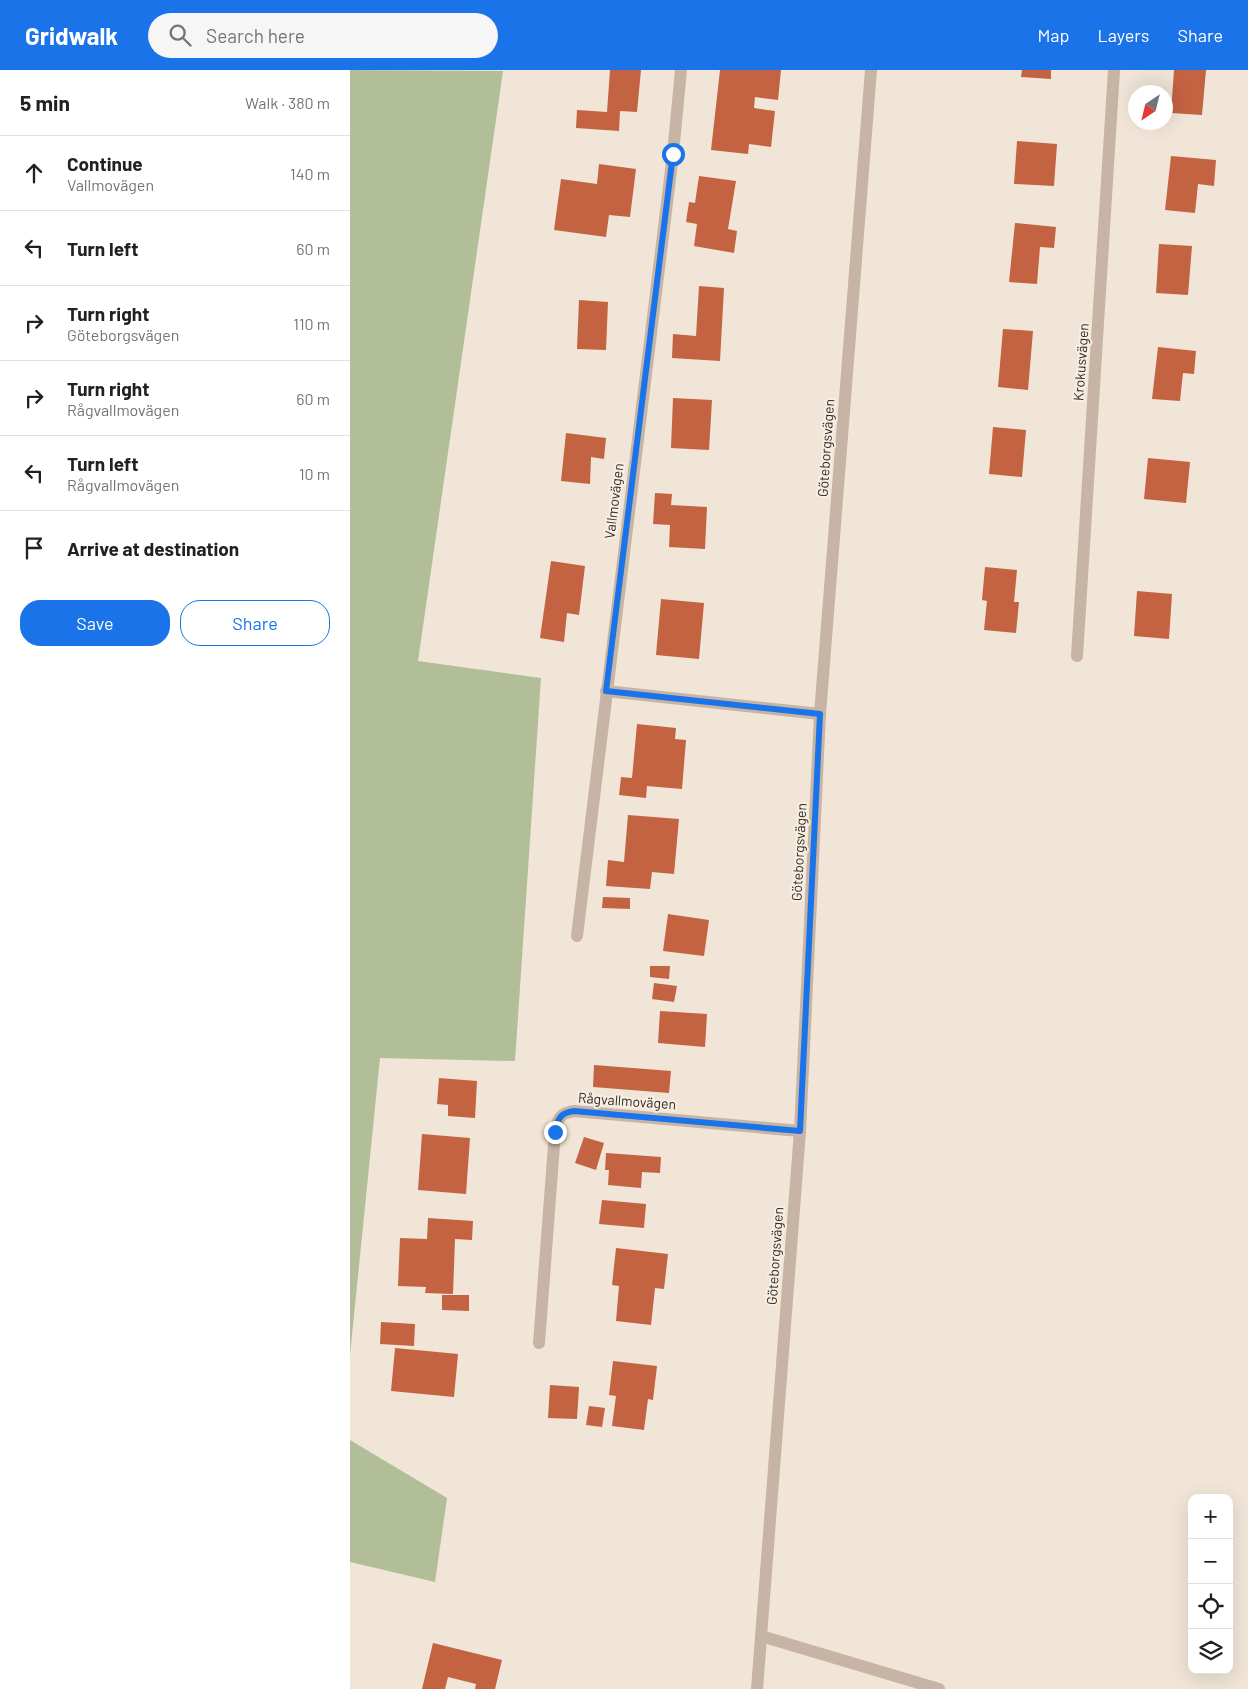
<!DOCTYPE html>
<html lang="en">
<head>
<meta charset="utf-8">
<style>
  body { margin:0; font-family:Barlow,sans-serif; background:#f6f6f6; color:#202124 }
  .controls { position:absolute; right:15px; bottom:15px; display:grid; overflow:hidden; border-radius:10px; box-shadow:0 5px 20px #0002 }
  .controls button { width:45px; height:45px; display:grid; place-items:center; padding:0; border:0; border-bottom:1px solid #e0e0e0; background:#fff; color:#202124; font:25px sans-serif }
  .compass { position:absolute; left:778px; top:15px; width:45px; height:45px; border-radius:50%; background:#fff; box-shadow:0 5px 20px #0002; rotate:215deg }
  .stop { position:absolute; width:15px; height:15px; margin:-11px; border:4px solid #1a73e8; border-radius:50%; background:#fff }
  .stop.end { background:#1a73e8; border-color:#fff; box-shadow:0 1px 5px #0008 }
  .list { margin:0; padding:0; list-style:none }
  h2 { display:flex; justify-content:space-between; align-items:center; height:65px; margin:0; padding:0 20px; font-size:21px }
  h2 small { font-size:16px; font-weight:400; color:#757577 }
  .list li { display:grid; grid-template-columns:32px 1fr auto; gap:15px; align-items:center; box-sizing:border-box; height:75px; padding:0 20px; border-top:1px solid #e0e0e0 }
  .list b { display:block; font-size:19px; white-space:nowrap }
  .list p { margin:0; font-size:16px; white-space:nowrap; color:#757577 }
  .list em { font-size:16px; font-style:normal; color:#757577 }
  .actions { display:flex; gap:10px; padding:15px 20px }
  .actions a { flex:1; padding:11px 0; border:1px solid #1a73e8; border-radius:20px; text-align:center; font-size:18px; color:#1a73e8 }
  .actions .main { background:#1a73e8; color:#fff }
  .icon { flex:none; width:28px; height:28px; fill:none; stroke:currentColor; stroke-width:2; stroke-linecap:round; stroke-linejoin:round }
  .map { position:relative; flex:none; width:898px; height:1619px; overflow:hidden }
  header { display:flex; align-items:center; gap:30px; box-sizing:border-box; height:70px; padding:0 25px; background:#1a73e8; color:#fff }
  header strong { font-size:24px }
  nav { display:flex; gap:28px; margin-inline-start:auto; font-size:18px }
  .search { width:350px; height:45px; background:#f6f6f6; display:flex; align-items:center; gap:12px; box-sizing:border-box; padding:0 18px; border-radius:28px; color:#757577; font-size:19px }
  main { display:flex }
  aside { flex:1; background:#fff }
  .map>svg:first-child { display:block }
  .green { fill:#b1be98 }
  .building { fill:#c46342 }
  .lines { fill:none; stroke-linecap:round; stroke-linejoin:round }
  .minor { stroke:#c7b4a4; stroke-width:12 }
  .route { stroke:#1a73e8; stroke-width:6 }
  .labels { text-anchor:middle; stroke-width:4; stroke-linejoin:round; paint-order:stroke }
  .street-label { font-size:14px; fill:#332a25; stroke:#f8efe3 }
</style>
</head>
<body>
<header>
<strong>Gridwalk</strong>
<div class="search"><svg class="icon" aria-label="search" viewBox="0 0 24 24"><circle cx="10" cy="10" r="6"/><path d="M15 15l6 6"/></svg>Search here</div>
<nav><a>Map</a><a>Layers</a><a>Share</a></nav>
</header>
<main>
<aside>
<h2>5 min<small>Walk · 380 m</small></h2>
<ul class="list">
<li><svg class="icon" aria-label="ahead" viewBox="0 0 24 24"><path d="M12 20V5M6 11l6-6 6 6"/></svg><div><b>Continue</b><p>Vallmovägen</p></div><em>140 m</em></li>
<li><svg class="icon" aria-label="left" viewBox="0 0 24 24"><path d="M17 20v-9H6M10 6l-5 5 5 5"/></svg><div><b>Turn left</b></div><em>60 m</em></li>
<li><svg class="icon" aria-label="right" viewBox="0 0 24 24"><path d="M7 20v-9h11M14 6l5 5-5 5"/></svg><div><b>Turn right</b><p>Göteborgsvägen</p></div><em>110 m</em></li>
<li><svg class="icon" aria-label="right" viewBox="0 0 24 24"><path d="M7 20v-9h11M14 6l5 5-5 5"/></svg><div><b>Turn right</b><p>Rågvallmovägen</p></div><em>60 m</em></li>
<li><svg class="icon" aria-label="left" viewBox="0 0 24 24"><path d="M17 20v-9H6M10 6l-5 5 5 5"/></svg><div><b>Turn left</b><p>Rågvallmovägen</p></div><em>10 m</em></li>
<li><svg class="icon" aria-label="arrive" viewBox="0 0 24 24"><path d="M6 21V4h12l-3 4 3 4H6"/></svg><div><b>Arrive at destination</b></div></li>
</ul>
<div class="actions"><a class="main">Save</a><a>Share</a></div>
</aside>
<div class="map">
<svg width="898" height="1619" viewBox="0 0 898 1619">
  <rect width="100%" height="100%" fill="#f0e5d7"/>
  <g class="green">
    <path d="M0,0l153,1 -85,590 123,17 -26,383 -135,-3 -30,297z"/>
    <path d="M0,1370l97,58 -12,84 -85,-20z"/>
  </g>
  <g class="building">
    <path d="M260,0h31l-4,42 -17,-1 -1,20 -43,-3 1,-18 30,2z"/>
    <path d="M370,0h61l-3,30 -23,-3 -1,11 21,3 -4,36 -22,-3 -1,10 -37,-4z"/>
    <path d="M672,0h29v9l-30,-2z"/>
    <path d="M824,0h32l-4,45 -31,-2z"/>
    <path d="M667,71l40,3 -3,42 -40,-2z"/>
    <path d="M821,86l45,4 -2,26 -16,-2 -3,29 -30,-3z"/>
    <path d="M249,94l37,5 -6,48 -21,-2 -3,22 -52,-7 7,-51 36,5z"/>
    <path d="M349,106l37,5 -8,48 9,2 -3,22 -40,-7 3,-22 -11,-2 3,-20 6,1z"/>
    <path d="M665,153l41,4 -2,21 -14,-1 -3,37 -28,-2z"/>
    <path d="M809,174l33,2 -4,49 -32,-2z"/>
    <path d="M349,216l25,2 -4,73 -48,-3 1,-24 23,2z"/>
    <path d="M229,230l29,2 -2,48 -29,-1z"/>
    <path d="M653,259l30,2 -5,59 -30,-3z"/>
    <path d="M808,277l38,4 -2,23 -11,-1 -3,28 -28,-2z"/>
    <path d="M323,328l39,2 -3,50 -38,-2z"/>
    <path d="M643,357l33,3 -4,47 -33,-3z"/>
    <path d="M216,363l40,5 -2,21 -13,-2 -1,27 -29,-3z"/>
    <path d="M798,388l42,4 -4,41 -42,-4z"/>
    <path d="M305,423l17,1 -1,11 36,2 -2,42 -36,-2 1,-22 -17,-1z"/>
    <path d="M201,491l34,5 -6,49 -12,-2 -3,29 -24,-4z"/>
    <path d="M635,497l32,3 -3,32h5l-3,31 -32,-3 3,-29 -5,-1z"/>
    <path d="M787,521l35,3 -3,45 -35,-3z"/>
    <path d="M311,529l43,4 -5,56 -43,-4z"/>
    <path d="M287,654l39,4 -1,11 11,1 -4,49 -35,-3 -1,12 -27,-3 2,-18 11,1z"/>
    <path d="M278,745l51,4 -5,55 -22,-2 -2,17 -44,-3 2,-26 16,2z"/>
    <path d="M253,827l27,1v11l-28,-1z"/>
    <path d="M318,844l41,6 -5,36 -41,-5z"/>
    <path d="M300,896h20l-1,13 -19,-2z"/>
    <path d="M304,913l23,3 -3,16 -22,-3z"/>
    <path d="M310,941l47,3 -2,33 -47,-4z"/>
    <path d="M244,995l77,6 -2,22 -76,-6z"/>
    <path d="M89,1008l38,3 -2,37 -27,-2v-11l-11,-1z"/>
    <path d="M72,1064l48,4 -4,56 -48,-4z"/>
    <path d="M234,1067l20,6 -8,27 -21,-7z"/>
    <path d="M256,1083l55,4 -1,16 -18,-1 -1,16 -33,-3 1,-15h-4z"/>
    <path d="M252,1130l44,4 -2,24 -45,-4z"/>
    <path d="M78,1148l45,3 -1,19 -17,-1 -2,55 -28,-1 1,-6 -28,-1 2,-48 27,1z"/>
    <path d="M266,1178l52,6 -4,35 -9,-1 -4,37 -35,-4 3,-35 -7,-1z"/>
    <path d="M92,1225h27v16l-27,-1z"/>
    <path d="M31,1252l34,2 -1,22 -34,-2z"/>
    <path d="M45,1278l63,6 -4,43 -63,-6z"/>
    <path d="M263,1291l44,5 -4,34 -5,-1 -4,31 -32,-4 4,-30 -7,-1z"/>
    <path d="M200,1315l29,2 -2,32 -29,-1z"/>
    <path d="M239,1336l16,2 -3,19 -16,-2z"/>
    <path d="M83,1573l69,17 -7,29h-20l1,-5 -28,-7 -3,12h-23z"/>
  </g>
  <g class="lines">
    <g class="minor">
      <path d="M727,586l37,-586"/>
      <path d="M256,621l214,23"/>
      <path d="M227,866l96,-782 8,-84"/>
      <path d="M189,1273l16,-211c3,-14 5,-19 19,-21l226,20"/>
      <path d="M411,1566l178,53"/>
      <path d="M407,1619l43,-558 20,-417 51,-644"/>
    </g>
  </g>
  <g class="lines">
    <path class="route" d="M205,1062c3,-14 5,-19 19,-21l226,20 20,-417 -214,-23 67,-537"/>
  </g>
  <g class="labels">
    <g class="street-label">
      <text transform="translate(731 292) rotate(-86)" y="5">Krokusvägen</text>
      <text transform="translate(476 378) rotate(-86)" y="5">Göteborgsvägen</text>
      <text transform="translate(264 431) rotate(-83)" y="5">Vallmovägen</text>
      <text transform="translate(449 782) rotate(-87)" y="5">Göteborgsvägen</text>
      <text transform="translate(277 1031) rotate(4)" y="5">Rågvallmovägen</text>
      <text transform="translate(425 1186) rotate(-86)" y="5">Göteborgsvägen</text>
    </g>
  </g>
</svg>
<div class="controls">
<button>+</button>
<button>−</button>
<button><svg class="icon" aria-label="locate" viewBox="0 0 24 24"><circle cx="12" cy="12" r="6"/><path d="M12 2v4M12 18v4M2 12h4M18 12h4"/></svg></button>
<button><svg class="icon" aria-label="layers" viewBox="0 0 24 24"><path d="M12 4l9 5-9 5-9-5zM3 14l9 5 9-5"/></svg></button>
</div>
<svg class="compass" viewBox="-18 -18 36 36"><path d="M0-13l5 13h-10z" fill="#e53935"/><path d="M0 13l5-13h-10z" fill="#757577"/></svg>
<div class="stop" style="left:323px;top:84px"></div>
<div class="stop end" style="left:205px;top:1062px"></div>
</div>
</main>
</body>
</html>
